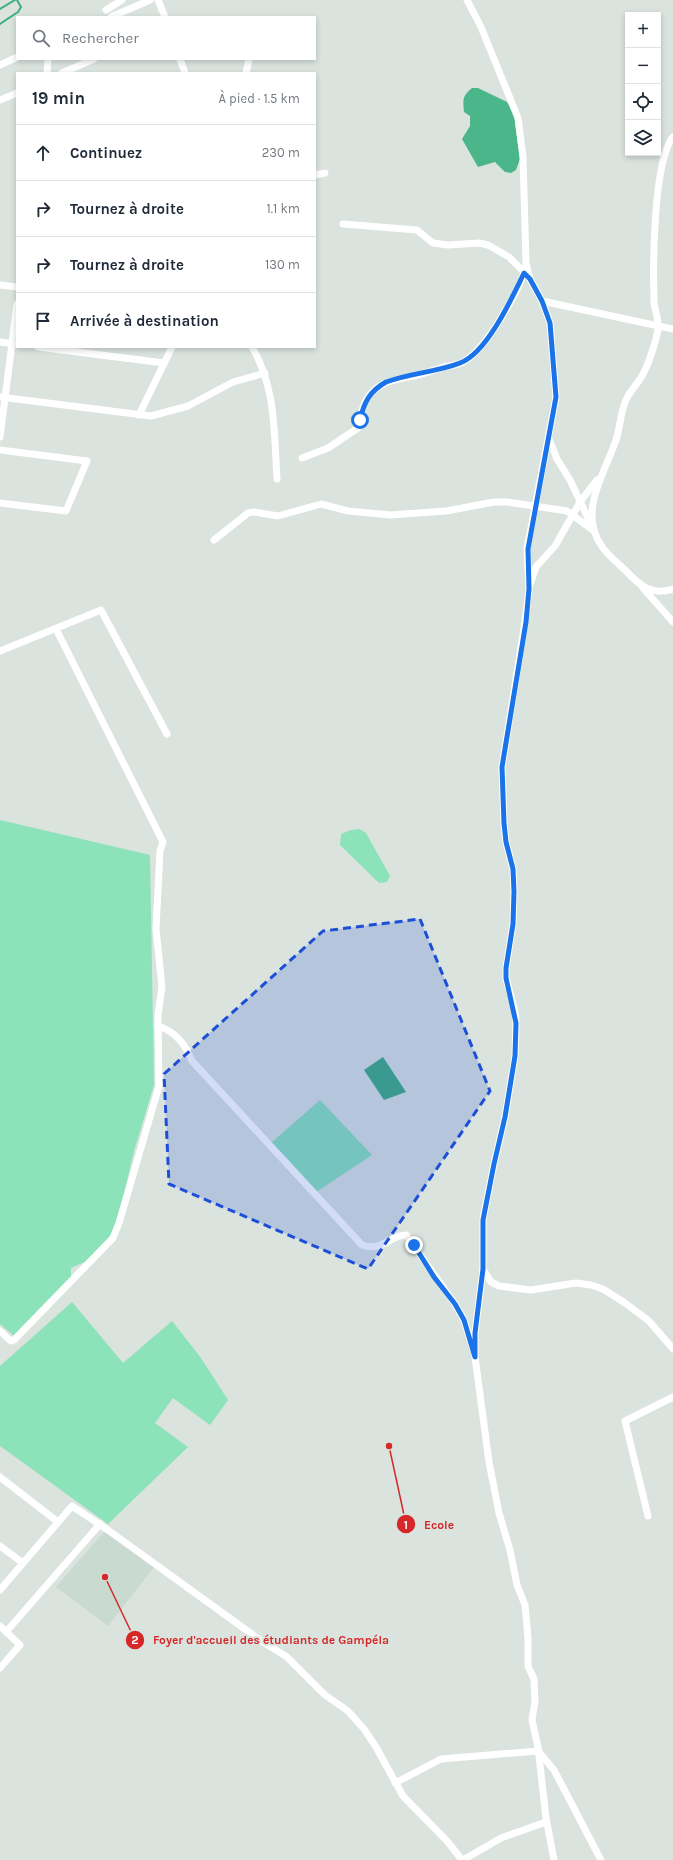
<!DOCTYPE html>
<html lang="fr">
<head>
<meta charset="utf-8">
<style>
  body { margin:0; font-family:Karla,sans-serif; background:#f2f2f3; color:#1f2937 }
  .controls { position:absolute; right:12px; top:12px; display:grid; overflow:hidden; border-radius:0px; box-shadow:0 2px 6px #0003 }
  .controls button { width:36px; height:36px; display:grid; place-items:center; padding:0; border:0; border-bottom:1px solid #e0e1e3; background:#fff; color:#1f2937; font:20px sans-serif }
  .stop { position:absolute; width:12px; height:12px; margin:-9px; border:3px solid #1a73e8; border-radius:50%; background:#fff }
  .stop.end { background:#1a73e8; border-color:#fff; box-shadow:0 1px 4px #0008 }
  .list { margin:0; padding:0; list-style:none }
  h2 { display:flex; justify-content:space-between; align-items:center; height:52px; margin:0; padding:0 16px; font-size:17px }
  h2 small { font-size:13px; font-weight:400; color:#747a83 }
  .list li { display:grid; grid-template-columns:26px 1fr auto; gap:12px; align-items:center; box-sizing:border-box; height:56px; padding:0 16px; border-top:1px solid #e0e1e3 }
  .list b { display:block; font-size:15px; white-space:nowrap }
  .list em { font-size:13px; font-style:normal; color:#747a83 }
  .icon { flex:none; width:22px; height:22px; fill:none; stroke:currentColor; stroke-width:2; stroke-linecap:round; stroke-linejoin:round }
  .map { position:relative; flex:none; width:673px; height:1860px; overflow:hidden }
  .search { position:absolute; background:#fff; box-shadow:0 2px 6px #0003; left:16px; top:16px; width:300px; height:44px; display:flex; align-items:center; gap:10px; box-sizing:border-box; padding:0 14px; border-radius:0px; color:#747a83; font-size:15px }
  .panel { position:absolute; background:#fff; box-shadow:0 2px 6px #0003; left:16px; top:72px; width:300px; height:276px; border-radius:0px }
  .map>svg:first-child { display:block }
  .built { fill:#c9dad1 }
  .green { fill:#8ce2b9 }
  .forest { fill:#4bb689 }
  .water { fill:#41ad80 }
  .lines { fill:none; stroke-linecap:round; stroke-linejoin:round }
  .stream { stroke:#41ad80; stroke-width:2 }
  .street { stroke:#fff; stroke-width:7 }
  .route { stroke:#1a73e8; stroke-width:5 }
  .marked { fill:#1d4ed8; fill-opacity:0.2; stroke:#1d4ed8; stroke-width:3; stroke-dasharray:8 5; stroke-linejoin:round }
  .leader { fill:none; stroke:#d62828; stroke-width:1.5 }
  .callout-dot { fill:#d62828; stroke:#dae3de; stroke-width:1.5 }
  .mark-label { font-size:12px; text-anchor:middle; font-weight:bold; fill:#fff }
  .callout-label { font-size:12px; text-anchor:middle; font-weight:bold; fill:#d62828; stroke:#dae3de; stroke-width:4; stroke-linejoin:round; paint-order:stroke }
</style>
</head>
<body>
<div class="map">
<svg width="673" height="1860" viewBox="0 0 673 1860">
  <rect width="100%" height="100%" fill="#dae3de"/>
  <path class="built" d="M104,1532l50,35 -46,59 -52,-39z"/>
  <g class="green">
    <path d="M0,820l150,35 4,230 -20,66 -16,68 -9,20 -20,21 -18,8v9l-57,59 -14,-12z"/>
    <path d="M359,829l7,4 24,43 -3,6 -8,1 -39,-38 1,-11 10,-4z"/>
    <path d="M320,1100l52,55 -56,37 -45,-49z"/>
    <path d="M72,1302l51,61 49,-42 29,37 27,42 -18,25 -37,-27 -18,25 33,24 -80,77 -108,-78v-80z"/>
  </g>
  <path class="forest" d="M472,88h6l29,14 3,5 4,8 6,44 -4,11 -5,3 -6,-1 -10,-10 -17,5 -16,-28 8,-13v-10l-6,-4c-1,-12 -2,-16 8,-24z"/>
  <path class="water" d="M383,1057l23,35 -22,8 -20,-30z"/>
  <g class="lines">
    <g class="stream">
      <path d="M0,9l15,-9"/>
      <path d="M0,24l18,-12 3,-5 -4,-7"/>
    </g>
    <g class="street">
      <path d="M158,0l7,17"/>
      <path d="M467,0l14,27 37,91 5,39 3,106 4,16 12,22 8,22 6,74 -29,152 2,40 -4,33 -23,145 2,56 2,19 7,27 1,23 -1,32 -7,44v10l9,34 1,11 -1,33 -10,61 -11,47 -11,55v50l-8,64v24l14,105 10,51 11,37 7,35 8,20 3,33v28l6,13 1,22 -3,19 6,27 8,71 8,42"/>
      <path d="M106,10l16,-10"/>
      <path d="M111,17l39,-17"/>
      <path d="M180,59l5,14"/>
      <path d="M0,65l17,-8"/>
      <path d="M47,73l1,-14"/>
      <path d="M62,73l32,-14"/>
      <path d="M246,73l3,-14"/>
      <path d="M0,100l17,-7"/>
      <path d="M673,137c-20,25 -20,130 -19,164 0,8 5,18 4,27 -1,11 -10,38 -16,48 -4,7 -10,13 -14,20 -8,13 -7,29 -12,44 -11,33 -38,71 -15,105 6,10 17,18 25,26 14,15 26,25 47,18"/>
      <path d="M315,175l10,-2"/>
      <path d="M343,224l74,6 16,13 15,2 31,-2 9,2 21,12 18,18"/>
      <path d="M0,285l17,2"/>
      <path d="M542,301l131,28"/>
      <path d="M0,342l17,2"/>
      <path d="M38,347l126,16"/>
      <path d="M252,347c24,40 22,86 25,132"/>
      <path d="M0,397l151,19 37,-10 45,-24 32,-9"/>
      <path d="M139,415l33,-68"/>
      <path d="M0,437l17,-133"/>
      <path d="M0,450l87,11 -21,50 -66,-8"/>
      <path d="M302,458l26,-10 30,-20c2,-9 3,-20 9,-29 11,-19 31,-19 50,-24 9,-2 18,-5 26,-8 6,-1 13,-2 18,-4 23,-10 60,-74 65,-97"/>
      <path d="M214,540l34,-27 6,-1 24,4 43,-12 27,7 42,4 56,-4 48,-9h13l60,9 27,20 -24,-51 -13,-21 -8,-20"/>
      <path d="M530,584l6,-17 19,-21 25,-44 17,-22"/>
      <path d="M643,588l30,34"/>
      <path d="M0,651l101,-41 66,124"/>
      <path d="M158,1026c18,6 27,18 34,35l170,184c19,7 27,-9 44,-10l49,69 9,16 9,29"/>
      <path d="M483,1269l8,13 8,4 32,4 45,-7 15,2 12,4 22,14 24,18 24,28"/>
      <path d="M0,1331l11,10 3,-1 99,-102 6,-15 40,-137 -1,-71 4,-28 -6,-58 4,-78 3,-9 -107,-213"/>
      <path d="M0,1477l58,45"/>
      <path d="M648,1516l-23,-95 48,-24"/>
      <path d="M0,1546l23,17"/>
      <path d="M0,1590l72,-84 36,24 152,110 27,17 38,38 23,16 16,18 12,18 27,49 44,45 15,19"/>
      <path d="M0,1626l20,19 -20,23"/>
      <path d="M6,1632l94,-108"/>
      <path d="M395,1783l46,-24 97,-8 16,19 47,90"/>
      <path d="M463,1860l38,-22 45,-16"/>
    </g>
  </g>
  <g class="lines">
    <path class="route" d="M360,420c4,-18 10,-29 26,-38 24,-9 51,-10 74,-19 27,-10 52,-65 64,-90l6,6 12,22 8,22 6,74 -28,152 1,40 -3,33 -24,145 2,56 2,19 7,27 1,23 -1,32 -7,44v10l10,45 -1,33 -10,61 -11,47 -11,56v49l-8,64v24l-11,-37 -9,-16 -21,-27 -20,-32"/>
  </g>
  <path class="marked" d="M420,919l70,172 -122,178 -199,-85 -5,-110 159,-143z"/>
  <path class="leader" d="M389 1446L406 1524M105 1577L135 1640"/>
  <g class="callout-dot">
    <circle cx="389" cy="1446" r="4"/>
    <circle cx="105" cy="1577" r="4"/>
    <circle cx="406" cy="1524" r="10"/>
    <circle cx="135" cy="1640" r="10"/>
  </g>
  <g class="mark-label">
    <text x="406" y="1529">1</text>
    <text x="135" y="1644">2</text>
  </g>
  <g class="callout-label">
    <text x="439" y="1529">Ecole</text>
    <text x="271" y="1644">Foyer d'accueil des étudiants de Gampéla</text>
  </g>
</svg>
<div class="controls">
<button>+</button>
<button>−</button>
<button><svg class="icon" aria-label="locate" viewBox="0 0 24 24"><circle cx="12" cy="12" r="6"/><path d="M12 2v4M12 18v4M2 12h4M18 12h4"/></svg></button>
<button><svg class="icon" aria-label="layers" viewBox="0 0 24 24"><path d="M12 4l9 5-9 5-9-5zM3 14l9 5 9-5"/></svg></button>
</div>
<div class="stop" style="left:360px;top:420px"></div>
<div class="stop end" style="left:414px;top:1245px"></div>
<div class="search"><svg class="icon" aria-label="search" viewBox="0 0 24 24"><circle cx="10" cy="10" r="6"/><path d="M15 15l6 6"/></svg>Rechercher</div>
<section class="panel">
<h2>19 min<small>À pied · 1.5 km</small></h2>
<ul class="list">
<li><svg class="icon" aria-label="ahead" viewBox="0 0 24 24"><path d="M12 20V5M6 11l6-6 6 6"/></svg><div><b>Continuez</b></div><em>230 m</em></li>
<li><svg class="icon" aria-label="right" viewBox="0 0 24 24"><path d="M7 20v-9h11M14 6l5 5-5 5"/></svg><div><b>Tournez à droite</b></div><em>1.1 km</em></li>
<li><svg class="icon" aria-label="right" viewBox="0 0 24 24"><path d="M7 20v-9h11M14 6l5 5-5 5"/></svg><div><b>Tournez à droite</b></div><em>130 m</em></li>
<li><svg class="icon" aria-label="arrive" viewBox="0 0 24 24"><path d="M6 21V4h12l-3 4 3 4H6"/></svg><div><b>Arrivée à destination</b></div></li>
</ul>
</section>
</div>
</body>
</html>
